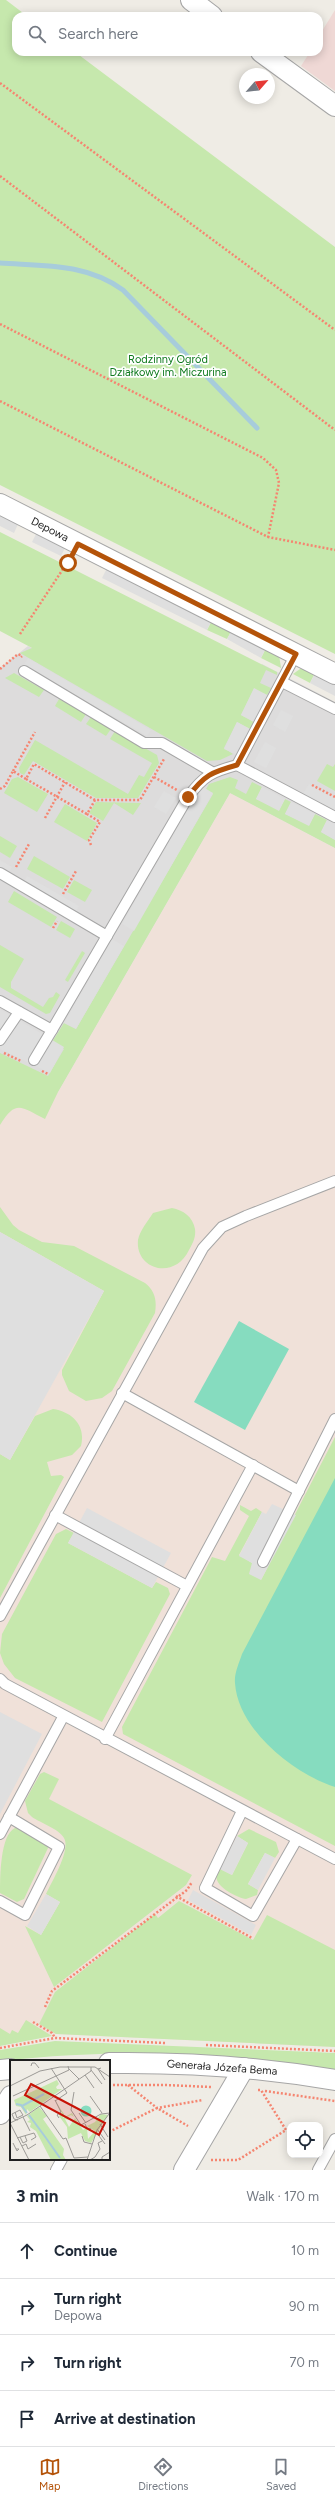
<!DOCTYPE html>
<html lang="en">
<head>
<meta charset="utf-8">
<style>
  body { margin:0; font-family:Figtree,sans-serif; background:#f2f2f3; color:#1f2937 }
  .controls { position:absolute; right:12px; bottom:12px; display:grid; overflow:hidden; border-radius:8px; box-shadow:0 2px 10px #0003 }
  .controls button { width:36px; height:36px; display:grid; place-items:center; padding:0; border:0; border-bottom:1px solid #e0e1e3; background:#fff; color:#1f2937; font:20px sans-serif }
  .compass { position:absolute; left:239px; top:68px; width:36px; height:36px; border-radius:50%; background:#fff; box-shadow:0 2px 10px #0003; rotate:62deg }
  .stop { position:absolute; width:12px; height:12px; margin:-9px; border:3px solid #b45309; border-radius:50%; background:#fff }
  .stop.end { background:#b45309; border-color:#fff; box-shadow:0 1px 4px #0008 }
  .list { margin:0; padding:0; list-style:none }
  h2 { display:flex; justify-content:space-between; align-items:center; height:52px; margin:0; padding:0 16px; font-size:17px }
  h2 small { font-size:13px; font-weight:400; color:#747a83 }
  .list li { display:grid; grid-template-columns:26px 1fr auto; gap:12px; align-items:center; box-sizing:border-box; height:56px; padding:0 16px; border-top:1px solid #e0e1e3 }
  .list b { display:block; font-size:15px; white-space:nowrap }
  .list p { margin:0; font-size:13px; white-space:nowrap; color:#747a83 }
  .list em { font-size:13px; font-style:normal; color:#747a83 }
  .icon { flex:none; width:22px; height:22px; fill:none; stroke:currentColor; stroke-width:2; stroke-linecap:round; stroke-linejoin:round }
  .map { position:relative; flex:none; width:335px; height:2170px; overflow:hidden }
  .search { position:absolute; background:#fff; box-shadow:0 2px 10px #0003; left:12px; right:12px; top:12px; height:44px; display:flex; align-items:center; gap:10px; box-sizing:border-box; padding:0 14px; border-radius:12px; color:#747a83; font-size:15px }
  .sheet { height:276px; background:#fff }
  nav { display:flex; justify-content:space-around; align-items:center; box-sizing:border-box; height:56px; border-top:1px solid #e0e1e3; background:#fff; font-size:11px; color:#747a83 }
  nav a { display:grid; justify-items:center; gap:2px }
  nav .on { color:#b45309 }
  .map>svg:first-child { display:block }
  .residential { fill:#dddcdc }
  .commercial { fill:#efd8d5 }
  .military { fill:#f0e1d9 }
  .grass { fill:#c6e8ad }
  .pitch { fill:#86dcbf }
  .parking { fill:#dfdfdf }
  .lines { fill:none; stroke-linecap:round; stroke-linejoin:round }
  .stream { stroke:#a7ccdb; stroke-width:5 }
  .lane-casing { stroke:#a6a6a6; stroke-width:12 }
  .street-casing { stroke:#a6a6a6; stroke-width:22 }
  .path { stroke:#f58570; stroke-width:2.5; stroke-dasharray:2 2; stroke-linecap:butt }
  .lane { stroke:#fff; stroke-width:10 }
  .street { stroke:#fff; stroke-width:20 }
  .route { stroke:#b45309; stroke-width:5 }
  .labels { text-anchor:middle; stroke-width:3.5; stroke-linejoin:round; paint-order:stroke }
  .park-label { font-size:11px; fill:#0f7a1e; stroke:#fff }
  .street-label { font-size:11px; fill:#1f1f1f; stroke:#fff }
  .inset-river { fill:none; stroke:#a7ccdb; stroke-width:2 }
  .inset-road { fill:none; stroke:#9c9a96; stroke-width:1 }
  .view { fill:#c71206; fill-opacity:0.15; stroke:#c71206; stroke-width:2 }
  .inset-edge { fill:none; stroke:#1f1f1f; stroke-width:2 }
</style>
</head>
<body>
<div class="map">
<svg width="335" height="2170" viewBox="0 0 335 2170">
  <rect width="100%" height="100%" fill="#efece5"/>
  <path class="residential" d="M28,646l187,103 47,-85 73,38v146l-105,-55 -172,299 -58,-28v-396z"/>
  <path class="commercial" d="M335,10v81l-34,-25 9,-14h9v-16z"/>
  <path class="military" d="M230,793l105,55v1199l-279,-13 -56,10v-980l58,28z"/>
  <g class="grass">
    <path d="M0,0h6l21,16h-11v36h59l260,195v407l-335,-169z"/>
    <path d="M0,532l277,140v3l-11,-5 -6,13 11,5 -4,7 -13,-6 -13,26 13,7 -4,7 -13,-7 -13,26 9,6 -13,6 -13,1 -187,-108 12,-5 -32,-17z"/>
    <path d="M212,620l20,10 -5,9 -20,-9z"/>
    <path d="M266,648l13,7 2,13 -20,-10z"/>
    <path d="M300,669h8l7,4 -5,10 -17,-9z"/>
    <path d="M14,673l30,17 -5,7 -34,-19z"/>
    <path d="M59,699l27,15 -5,8 -26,-16z"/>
    <path d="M91,717l20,12 -5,7 -20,-12z"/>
    <path d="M115,731l42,24 2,8 -21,35h-42l-63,-37 -9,14 -4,-2 -1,-5 16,-28 93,54 11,-19 5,2 8,-14 -42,-24z"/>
    <path d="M327,764l6,3 2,-3v27l-18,-10z"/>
    <path d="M18,777l30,17 -11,18 -33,-19 8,-14z"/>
    <path d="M230,777l8,3 -3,8 11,6 6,-12 10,5 -6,12 23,11 6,-11 6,3 -6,12 24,11 6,-11 12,6 -6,12 14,8v8l-105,-55 -172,299 -13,27c-24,-12 -29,-20 -45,6v-72l48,23 16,-27 -12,-7 12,-19 12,6 137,-235 -7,-5 3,-5z"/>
    <path d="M96,802l45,1 -8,12 -19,-12 -11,18 -14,-8z"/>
    <path d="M65,804l32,19 -10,18 -33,-19z"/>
    <path d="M0,836l17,10 -7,12 -10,-6z"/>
    <path d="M34,856l36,21 -7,12 -36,-20z"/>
    <path d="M74,880l18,10 -7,12 -18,-10z"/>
    <path d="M14,891l43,26 -6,10 -43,-25z"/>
    <path d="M61,921l14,8 -5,9 -14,-8z"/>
    <path d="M0,945l24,14 -13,23v6l32,19 6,-9 4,-1 3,-5 4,3 -10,18 -4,1 -46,-27z"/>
    <path d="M82,951l3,2 -17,29 -3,-2z"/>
    <path d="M0,1207l13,18 6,5 23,12 32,4 71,37c10,8 12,17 10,30l-43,78 -10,7 -16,3 -17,-10 -7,-16v-5l42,-79 -104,-59z"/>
    <path d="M172,1208c11,2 21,9 23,21 1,8 -2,14 -6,21 -15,31 -54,19 -51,-10 2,-10 10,-19 15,-27z"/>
    <path d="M53,1409c20,3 33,17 28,37l-9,9 -25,7 4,14 10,-1 3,2 -64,121v-144l10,6 25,-44z"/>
    <path d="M335,1437v409l-212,-112 -1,-7 90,-170 13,4 24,-45 -9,-6v-5l11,6 5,-3 6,4 -23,43 13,8 9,17z"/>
    <path d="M66,1529l8,4 -6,10 84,45 4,-6 12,6 2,6 -68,128 -87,-44 -11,-14 -4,-11 2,-19 54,-100z"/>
    <path d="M44,1772l15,7 -10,20 143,76 -6,10 -132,102 -29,-61 16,9 19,-33 -14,-8c6,-13 25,-44 18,-56 -5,-9 -23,-15 -32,-21l-4,-4 -3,-12 15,-27z"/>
    <path d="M15,1828h4l28,17 1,3 -24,51 -7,3 -17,-9c0,-16 0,-58 15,-65z"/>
    <path d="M249,1829l27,13 3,10 -4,6 -10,-5 -17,31 10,6 -1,5 -11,4c-10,-2 -40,-16 -26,-30l12,6 16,-32 -11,-7z"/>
    <path d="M179,1901l74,39 14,-25 68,35v97l-279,-13 -17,-10 16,-32 100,-78 3,4z"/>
    <path d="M26,2020l26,16 -52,10v-18l10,6 2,-4 6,3z"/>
    <path d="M55,2041l280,12v17c-110,-20 -224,-21 -335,-9v-11z"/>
  </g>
  <g class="pitch">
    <path d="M239,1321l50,28 -44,81 -51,-28z"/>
    <path d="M335,1478v309c-41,-13 -97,-57 -100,-104 -1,-9 4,-20 7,-29z"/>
  </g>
  <g class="parking">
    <path d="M0,513l19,9 -5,11 -14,-7z"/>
    <path d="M37,532l29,14 -5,10 -29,-14z"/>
    <path d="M107,568l105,52 -5,10 -105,-52z"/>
    <path d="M232,630l34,18 -5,10 -34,-19z"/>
    <path d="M28,658l123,72 -4,6 -123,-71z"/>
    <path d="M315,673l20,10v13l-25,-13z"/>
    <path d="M254,688l13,7 -13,27 -13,-7z"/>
    <path d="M281,710l12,6 -8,16 -12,-7z"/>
    <path d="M237,722l13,7 -13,26 -13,-6z"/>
    <path d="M265,742l11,6 -10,20 -12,-6z"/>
    <path d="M309,784l26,14v12l-32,-16z"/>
    <path d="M201,786l12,7 -79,138 -12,-7z"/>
    <path d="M262,787l23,12 -6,12 -23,-12z"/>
    <path d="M164,791l12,7 -10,16 -12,-7z"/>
    <path d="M291,802l24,12 -6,12 -24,-12z"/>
    <path d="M327,820l8,4v16l-14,-8z"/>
    <path d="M0,860l12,7 -4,7 -8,-5z"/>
    <path d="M27,876l52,30 -4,7 -52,-30z"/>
    <path d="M112,939l12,7 -48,83 -12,-6z"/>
    <path d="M0,1009l64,38 -14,26 -50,-24z"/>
    <path d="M0,1232l104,59 -94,169 -10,-6z"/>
    <path d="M272,1504l24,11 -35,65 -12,-6 3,-11 -13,-7 23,-44 4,2z"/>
    <path d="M87,1508l84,45 -19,35 -84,-45z"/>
    <path d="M0,1712l42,22 -42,80z"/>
    <path d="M237,1836l11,7 -16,32 -12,-6z"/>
    <path d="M265,1853l10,5 -17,32 -10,-6z"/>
    <path d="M193,1890l63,35 -5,10 -63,-35z"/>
    <path d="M46,1894l14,8 -19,33 -14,-9z"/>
  </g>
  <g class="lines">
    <path class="stream" d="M0,263c43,3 86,0 123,27l134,138"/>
    <defs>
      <g id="lane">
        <path d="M24,671l120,72h18l50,29"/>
        <path d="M282,682l53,27"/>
        <path d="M237,765l98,52"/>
        <path d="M0,873l107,63"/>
        <path d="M0,1001l52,29 136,-233c16,-22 24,-25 49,-32l59,-111"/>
        <path d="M0,1040l19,-28"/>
        <path d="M34,1060l18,-30"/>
        <path d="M122,1393l177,98"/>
        <path d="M55,1515l132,71"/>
        <path d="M263,1562l72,-143"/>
        <path d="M0,1616l203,-368 19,-21 24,-11 89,-35"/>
        <path d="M0,1679l5,5 330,175"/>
        <path d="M105,1739l148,-274"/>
        <path d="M242,1811l-37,77 48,28 44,-77"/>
        <path d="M0,1834l63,-117"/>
        <path d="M0,1901l25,14 34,-68 -50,-30"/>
        <path d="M56,2170l6,-11"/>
        <path d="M318,2170l17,-31"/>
      </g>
      <g id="street">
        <path d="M191,0l21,16"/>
        <path d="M261,52l74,54"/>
        <path d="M0,504l335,170"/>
        <path d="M109,2063c76,-1 151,4 226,17"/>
        <path d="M0,2070l11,-1"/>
        <path d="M0,2114l11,-18"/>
        <path d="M184,2170l60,-102"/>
      </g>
    </defs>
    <use href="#lane" class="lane-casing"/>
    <use href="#street" class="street-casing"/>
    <g class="path">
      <path d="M0,83l335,247"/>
      <path d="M0,176l335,254"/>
      <path d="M0,324l263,134 13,12 3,13 -11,54"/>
      <path d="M0,401l268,136 67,13"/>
      <path d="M20,634l49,-74"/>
      <path d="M0,669l18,-15 4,2 -1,1"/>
      <path d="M13,771l22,-39"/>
      <path d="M154,777l23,13"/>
      <path d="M26,779l61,35"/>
      <path d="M312,785l23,12"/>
      <path d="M0,789l5,-3 8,-15 13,8 8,-15 61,36"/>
      <path d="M45,818l20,-36"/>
      <path d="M91,845l-2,-5 11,-18 -13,-8 8,-14h45l24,-41"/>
      <path d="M16,867l13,-23"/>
      <path d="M63,894l13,-23"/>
      <path d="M53,928l4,-7"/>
      <path d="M4,1053l17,8"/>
      <path d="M42,1071l6,3"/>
      <path d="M176,1896l76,42"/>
      <path d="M45,2007l7,-16 135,-101 5,-8"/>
      <path d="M33,2022l19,11 3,5"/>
      <path d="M206,2045l129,6"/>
      <path d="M0,2048l55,-10 110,5"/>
      <path d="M109,2085h57l45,2"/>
      <path d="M128,2085l29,23 46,-8"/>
      <path d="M258,2090h3l25,40 4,3"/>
      <path d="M265,2091l70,10"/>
      <path d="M109,2132l48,-24 31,18"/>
      <path d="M211,2160h27l48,-30"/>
    </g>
    <use href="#lane" class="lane"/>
    <use href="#street" class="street"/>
  </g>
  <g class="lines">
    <path class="route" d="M68,563l10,-19 218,110 -59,111c-25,7 -33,10 -49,32"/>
  </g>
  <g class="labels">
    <g class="park-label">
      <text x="168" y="363">Rodzinny Ogród<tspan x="168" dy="13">Działkowy im. Miczurina</tspan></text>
    </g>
    <g class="street-label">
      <text transform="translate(50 529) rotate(27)" y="4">Depowa</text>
      <text transform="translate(222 2067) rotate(4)" y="4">Generała Józefa Bema</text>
    </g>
  </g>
  <g transform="translate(10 2060)">
    <rect width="100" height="100" fill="#efece5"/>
    <path d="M47,20l2,4 -3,3 1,2h5l-32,23 -3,-3 -1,6 -5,-8 -5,-1 -2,-6zM46,42l8,12 -1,4 9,-5 2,4 -3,-2 -4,2 2,3 -4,-1 4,8 6,-9 8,12 4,-2 1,11 7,-8 -8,-5 8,-4 6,-8 7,1 -17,28 -6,-2 -4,-8 -13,6 -1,-12 -8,-11 3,-3zM29,47l8,9 -4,3 21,30 -1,6 3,5h-15l-15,-29 -6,-4 1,-4 -4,-1 3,-2 -3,-4z" fill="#c6e8ad"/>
    <path d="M70.5 51a5.5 5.5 0 1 1 11 0a5.5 5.5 0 1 1-11 0Z" fill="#86dcbf"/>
    <path class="inset-river" d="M6,44l5,1 6,8M12,46l22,-12M19,55l17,23M36,78l14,20"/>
    <path class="inset-road" d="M21,6l1,-3h3l4,5M41,8l16,25 -12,8M91,8l-3,1 7,11M59,9l10,10M81,10l11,14M75,15l9,13M0,26l30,-15 20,-4h35l15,10M64,32l-3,18 10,15 20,-11 9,-1M3,36l56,-26 -1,-4M80,36l12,17M45,40l6,12 -4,3 2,3M30,46l23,33 3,-1 8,20 14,-1M5,52l2,6 6,-3 -2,-3 -1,-2 -8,4 2,5 4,1M69,53l7,10M13,57l7,14M0,63l17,-8 64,-44v-4M0,63l19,37M75,64l2,4 2,2 2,-1 -4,-1M90,64l8,13M87,69l8,11M86,72l9,12M72,76l2,6 8,2M10,77l3,6 4,-2 -2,-5M7,78l17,-5 2,4 -5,3M3,83l4,8 2,-2h-3M12,86l4,-2 2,5 8,-5M77,100l10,-30 12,-16M80,100l5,-3 5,-8 -2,-6 4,-2M92,100v-3l8,-5"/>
    <path class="view" d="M21,24l74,39 -6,12 -74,-40z"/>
    <rect width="100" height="100" class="inset-edge"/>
  </g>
</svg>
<div class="controls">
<button><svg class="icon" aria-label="locate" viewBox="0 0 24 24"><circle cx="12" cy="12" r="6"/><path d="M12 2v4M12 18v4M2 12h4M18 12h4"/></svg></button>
</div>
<svg class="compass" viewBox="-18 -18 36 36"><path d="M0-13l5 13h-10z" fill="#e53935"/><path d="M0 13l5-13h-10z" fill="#747a83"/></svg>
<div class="stop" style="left:68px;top:563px"></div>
<div class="stop end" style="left:188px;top:797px"></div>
<div class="search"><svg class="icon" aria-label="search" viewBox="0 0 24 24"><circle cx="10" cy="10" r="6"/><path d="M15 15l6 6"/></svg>Search here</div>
</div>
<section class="sheet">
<h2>3 min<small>Walk · 170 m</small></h2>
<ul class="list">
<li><svg class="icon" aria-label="ahead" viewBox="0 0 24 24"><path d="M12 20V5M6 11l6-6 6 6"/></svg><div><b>Continue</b></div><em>10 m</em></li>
<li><svg class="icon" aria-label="right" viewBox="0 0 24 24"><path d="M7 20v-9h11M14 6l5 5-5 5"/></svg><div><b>Turn right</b><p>Depowa</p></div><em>90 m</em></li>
<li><svg class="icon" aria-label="right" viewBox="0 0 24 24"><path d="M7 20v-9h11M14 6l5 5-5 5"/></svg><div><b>Turn right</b></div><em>70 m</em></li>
<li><svg class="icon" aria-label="arrive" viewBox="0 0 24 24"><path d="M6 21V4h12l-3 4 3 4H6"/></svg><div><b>Arrive at destination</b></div></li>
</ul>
</section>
<nav>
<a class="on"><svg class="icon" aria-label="map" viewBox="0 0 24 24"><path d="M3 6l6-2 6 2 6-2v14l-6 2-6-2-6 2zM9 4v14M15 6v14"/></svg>Map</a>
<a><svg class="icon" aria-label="directions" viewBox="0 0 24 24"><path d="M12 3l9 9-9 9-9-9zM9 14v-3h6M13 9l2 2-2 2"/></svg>Directions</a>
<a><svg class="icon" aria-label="saved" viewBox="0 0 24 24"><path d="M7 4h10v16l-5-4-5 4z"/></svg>Saved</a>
</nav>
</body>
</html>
